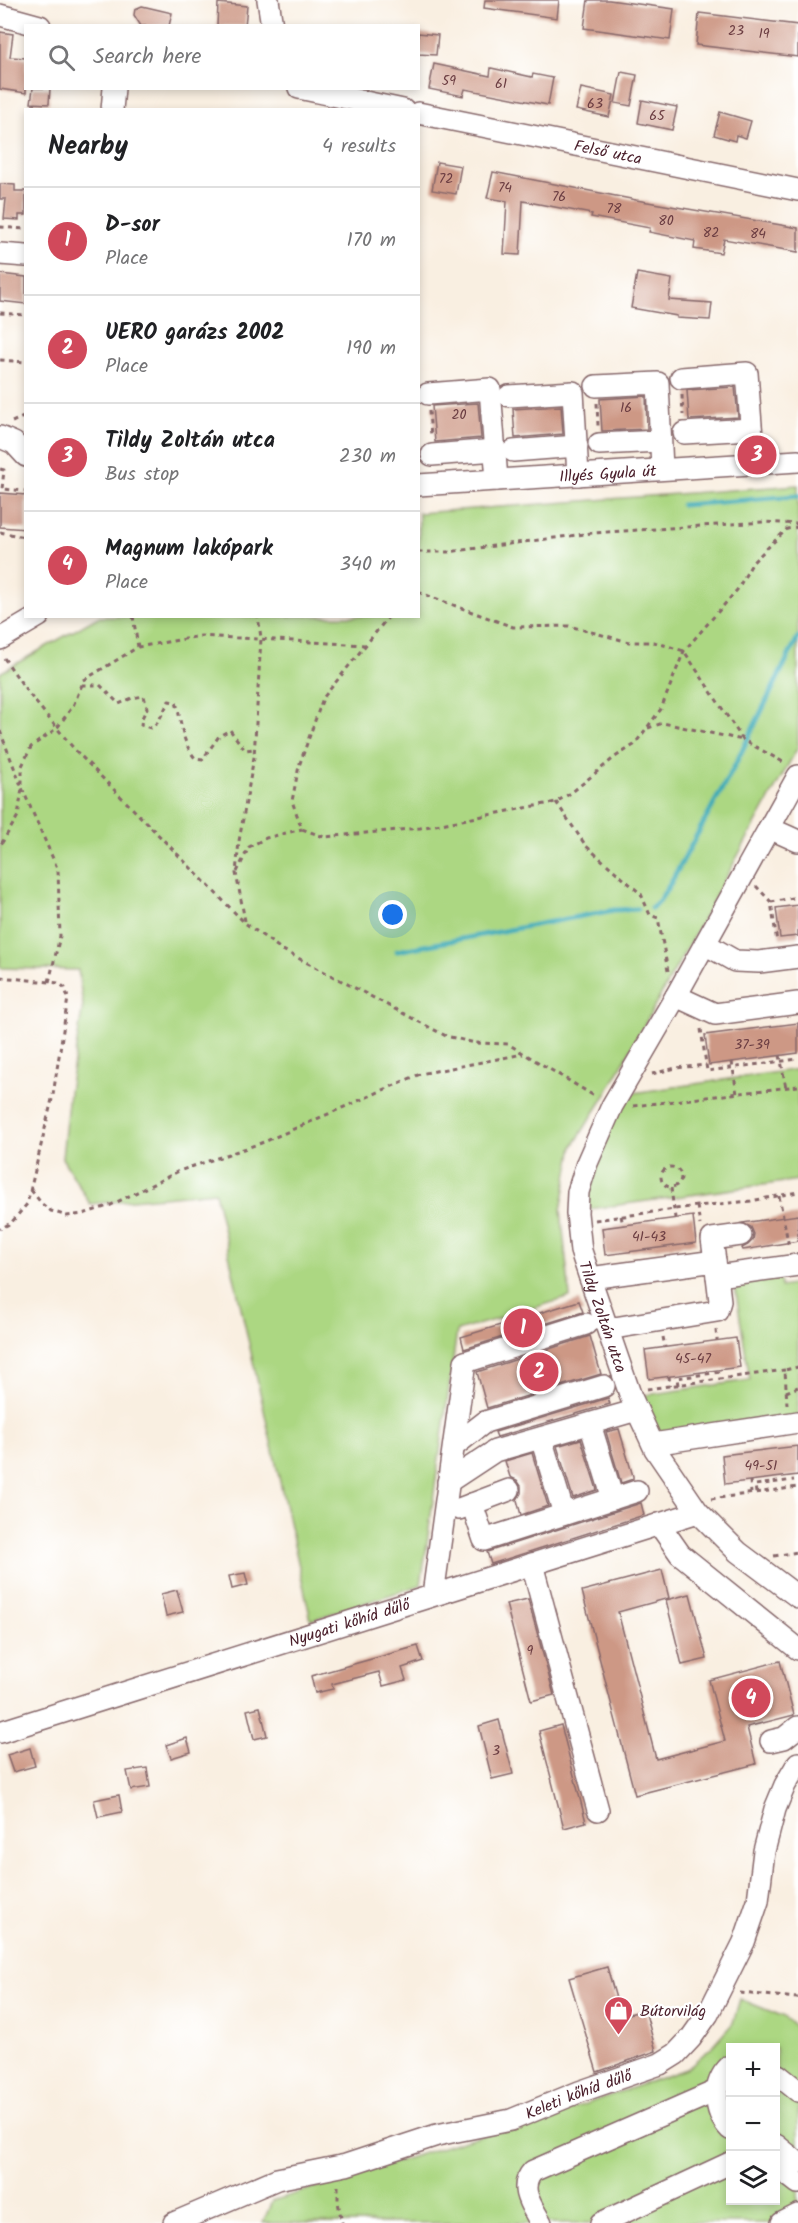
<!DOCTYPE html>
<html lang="en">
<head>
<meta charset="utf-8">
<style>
  body { margin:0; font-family:Kalam,sans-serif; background:#f2f2f2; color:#202124 }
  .controls { position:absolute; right:18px; bottom:18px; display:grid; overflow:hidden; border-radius:0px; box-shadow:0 3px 9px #0003 }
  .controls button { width:54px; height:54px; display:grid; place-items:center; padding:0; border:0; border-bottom:2px solid #e0e0e0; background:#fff; color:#202124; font:30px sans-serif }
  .you { position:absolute; left:393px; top:915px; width:21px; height:21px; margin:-15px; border:4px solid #fff; border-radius:50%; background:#1a73e8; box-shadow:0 0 0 9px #1a73e833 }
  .badge { display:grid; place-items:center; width:39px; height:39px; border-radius:50%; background:#d1495b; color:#fff; font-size:20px; font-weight:700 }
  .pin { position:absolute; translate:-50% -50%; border:3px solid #fff; box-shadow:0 2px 6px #0006 }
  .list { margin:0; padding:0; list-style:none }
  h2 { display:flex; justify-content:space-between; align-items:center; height:78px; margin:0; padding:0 24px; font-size:26px }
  h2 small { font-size:20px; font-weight:400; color:#757577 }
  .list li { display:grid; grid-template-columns:39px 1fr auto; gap:18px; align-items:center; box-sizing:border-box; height:108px; padding:0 24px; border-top:2px solid #e0e0e0 }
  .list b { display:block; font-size:22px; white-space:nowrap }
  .list p { margin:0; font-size:20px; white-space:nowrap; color:#757577 }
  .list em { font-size:20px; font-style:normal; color:#757577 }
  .icon { flex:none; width:33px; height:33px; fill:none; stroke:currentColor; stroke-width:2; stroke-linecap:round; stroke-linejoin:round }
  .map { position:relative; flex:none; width:798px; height:2223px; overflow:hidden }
  .search { position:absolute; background:#fff; box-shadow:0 3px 9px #0003; left:24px; top:24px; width:396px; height:66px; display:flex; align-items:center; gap:15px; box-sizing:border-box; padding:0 21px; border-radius:0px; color:#757577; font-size:22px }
  .panel { position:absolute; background:#fff; box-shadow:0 3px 9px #0003; left:24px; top:108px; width:396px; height:510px; border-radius:0px }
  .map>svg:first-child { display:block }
  .green { fill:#acd782; stroke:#7b7b56; stroke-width:1.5; fill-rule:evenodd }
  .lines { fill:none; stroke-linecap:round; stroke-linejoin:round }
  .stream { stroke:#3aaab7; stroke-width:5 }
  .building { fill:#cd9885 }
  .minor-casing { stroke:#87686b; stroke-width:24 }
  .path { stroke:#87686b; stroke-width:3; stroke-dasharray:4.5 4.5; stroke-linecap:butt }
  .minor { stroke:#fff; stroke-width:21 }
  .labels { text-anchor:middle; stroke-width:4.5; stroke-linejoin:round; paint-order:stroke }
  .number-label { font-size:14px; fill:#6b3d42 }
  .street-label { font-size:16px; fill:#4a1f2b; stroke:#fff }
  .poi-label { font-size:16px; fill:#4a1f2b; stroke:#fff; text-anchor:start }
</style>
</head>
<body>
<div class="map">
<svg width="798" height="2223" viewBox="0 0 798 2223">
  <rect width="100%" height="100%" fill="#fff"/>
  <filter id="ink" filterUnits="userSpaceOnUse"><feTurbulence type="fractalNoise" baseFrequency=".0167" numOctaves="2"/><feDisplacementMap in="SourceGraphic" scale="12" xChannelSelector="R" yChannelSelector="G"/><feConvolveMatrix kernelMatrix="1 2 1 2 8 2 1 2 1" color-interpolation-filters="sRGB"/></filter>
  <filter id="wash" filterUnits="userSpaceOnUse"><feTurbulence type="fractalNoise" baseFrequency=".008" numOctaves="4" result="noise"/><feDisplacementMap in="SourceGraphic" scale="24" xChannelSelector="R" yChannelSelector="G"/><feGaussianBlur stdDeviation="1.35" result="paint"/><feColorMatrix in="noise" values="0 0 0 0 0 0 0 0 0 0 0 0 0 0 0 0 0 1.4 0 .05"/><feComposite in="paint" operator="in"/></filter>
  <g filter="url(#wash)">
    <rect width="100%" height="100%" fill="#f9efe1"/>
    <g class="green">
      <path d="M798,485v262l-192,347 -33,52 -12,64 9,87 -113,34 -36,254 -110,35 -96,-428 -125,12 -28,-46 7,-66 14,-87 -5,-35 -78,-2v-295l98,-56 320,-1 1,-103z"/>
      <path d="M798,1069v111l-215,30 -2,-18 36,-82 16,-17z"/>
      <path d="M778,1268l3,19 17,-3v138l-145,22 -22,-47 119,-17 -17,-106z"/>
      <path d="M740,1999l42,17 16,12v195h-535l9,-22 190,-60 100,-29 124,-43 26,-22 21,-24zM730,2048h46v152h-46z"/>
    </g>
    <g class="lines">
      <g class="stream">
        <path d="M682,505l116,-9"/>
        <path d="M651,908l8,-7 10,-15 65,-119 64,-130"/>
        <path d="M397,951l217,-41 24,-1"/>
      </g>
    </g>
    <g id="blocks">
      <g class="building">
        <path d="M485,0h74l-2,18 -73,-10z"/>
        <path d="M588,0h21l65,9 -4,31 -86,-12z"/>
        <path d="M218,3l29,3 -2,20h-28z"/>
        <path d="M142,6l30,7 -3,13h-28l-7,-11 1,-6z"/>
        <path d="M699,13l99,12v32l-102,-12z"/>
        <path d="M0,32l13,2 -3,23 16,1v35l-26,-4z"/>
        <path d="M418,33l20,2 -2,20 -18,-1z"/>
        <path d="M434,64l56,12 1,-8 41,9 1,-3 20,4 -5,27 -83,-16 -2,7 -34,-7z"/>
        <path d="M621,72l16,3 -6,31 -16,-3z"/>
        <path d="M33,88h17l-1,16 -18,-1z"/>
        <path d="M581,88l33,7 -5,22 -33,-7z"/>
        <path d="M642,100l35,7 -5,23 -34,-7z"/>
        <path d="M720,112l31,9 -5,17 -10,-3 -1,6 -21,-6z"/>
        <path d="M437,162l24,4 -5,28 -24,-4z"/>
        <path d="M493,172l143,28 162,28v24l-74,-13 -3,14 -27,-4 1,-8 -46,-9 1,-4 -59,-11 1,-3 -69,-13 -3,54 -16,-1 3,-53 -20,-3z"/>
        <path d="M0,184l15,1v6h11v24h-7v5l-15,-1 2,-20h-6z"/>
        <path d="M637,273l35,6 -3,21 43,3 -2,17 -33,-2v-2l-46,-8z"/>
        <path d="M0,274l26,3v27l-26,-3z"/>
        <path d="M735,387l3,30 -49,3 -2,-30z"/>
        <path d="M646,396l1,33 -45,2 -2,-32z"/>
        <path d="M478,403l3,35 -46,4 -3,-36z"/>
        <path d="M561,406l2,28 -48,4 -2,-29z"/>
        <path d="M0,493l26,2v34l-26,-2z"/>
        <path d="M798,905v31l-18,2 -4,-30z"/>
        <path d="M798,1023v30l-89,12 -4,-30z"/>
        <path d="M798,1215v26l-55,9 -1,-2 6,-3 5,-5 1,-6 -3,-7 -9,-4z"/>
        <path d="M693,1216l3,27 -91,12 -3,-27z"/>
        <path d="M579,1301l4,11 -119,37 -3,-12z"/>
        <path d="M590,1336l11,38 -114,34 -10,-36z"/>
        <path d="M736,1338l4,29 -91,12 -4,-29z"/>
        <path d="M608,1398l2,6 -113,33 -2,-5z"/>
        <path d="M619,1429l14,47v3l-12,4 -15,-51z"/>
        <path d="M581,1439l16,51 -24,8 -16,-52z"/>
        <path d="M798,1446v29l-73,9 -3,-29z"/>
        <path d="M532,1453l16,53 -27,9 -4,-15 4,-7v-7l-4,-6 -7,-3 -5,-16z"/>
        <path d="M641,1503l3,12 -153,49 -4,-12z"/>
        <path d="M662,1570l7,28 -51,14 38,147 69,-18 -16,-61 71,-19 14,54 -47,12 9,37 -121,31 -53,-204z"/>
        <path d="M245,1573l3,12 -16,4 -3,-13z"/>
        <path d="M177,1590l6,22 -17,4 -5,-22z"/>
        <path d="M690,1594l17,65 -25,6 -16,-65z"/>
        <path d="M528,1599l26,96 -23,6 -25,-97z"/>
        <path d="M418,1646l5,15 -21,7 4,12 -23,6 -4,-14 -47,12 1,5 -18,4 -4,-17z"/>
        <path d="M260,1707l7,29 -13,3 -7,-29z"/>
        <path d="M499,1720l14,54 -21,5 -13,-53z"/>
        <path d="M561,1725l25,97 -22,6 -25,-97z"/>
        <path d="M187,1738l4,14 -20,6 -5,-13z"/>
        <path d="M30,1748l5,18 -22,6 -6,-17z"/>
        <path d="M147,1768l3,19 -19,3 -4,-19z"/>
        <path d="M119,1795l3,17 -24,5 -4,-17z"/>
        <path d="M607,1967l14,49 24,-6 11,41 -59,21 -28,-94z"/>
      </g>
    </g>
  </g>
  <g filter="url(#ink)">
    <use href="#blocks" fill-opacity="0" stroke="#87686b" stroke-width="1.5"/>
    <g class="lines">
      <defs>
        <g id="minor">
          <path d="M268,0l4,26"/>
          <path d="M0,15l40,11"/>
          <path d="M299,88l104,22"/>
          <path d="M112,110l2,-22"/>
          <path id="s1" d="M418,113l380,77"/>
          <path d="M0,254l26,2"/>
          <path d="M681,378l66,-5 7,90"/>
          <path d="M596,386l62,-3 4,86"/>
          <path d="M428,394l62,-5 7,91"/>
          <path d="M509,396l64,-4 5,83"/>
          <path d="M684,433l67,-4"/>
          <path d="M0,437l14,6 12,13"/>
          <path d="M599,444l61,-3"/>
          <path d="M513,451l64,-5"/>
          <path d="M432,455l63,-5"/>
          <path id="s2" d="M418,485l380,-24"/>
          <path d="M0,639l39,-23"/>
          <path id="s3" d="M798,776l-122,220 -64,110 -25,57 -9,29 -1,21 4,38 9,27 41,119 24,52 43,63 40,40 60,45"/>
          <path d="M769,828l29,13"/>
          <path d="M705,944l30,17 24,1 39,-5"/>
          <path d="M676,996l39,18 83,-11"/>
          <path d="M715,1261l-3,-22 29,-4"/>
          <path d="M590,1278l125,-17 2,15 81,-11"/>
          <path d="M608,1329l109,-18 3,-10 -3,-25"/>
          <path d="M590,1424l23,75"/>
          <path d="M541,1438l23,76"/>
          <path d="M653,1444l145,-22"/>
          <path d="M454,1446l31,-24 119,-36"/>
          <path d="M448,1482l47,-31 142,-41"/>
          <path d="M472,1504l12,36 153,-49"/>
          <path d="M459,1509l50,-19"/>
          <path d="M659,1524l21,30 118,95"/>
          <path d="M532,1564l66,246"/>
          <path d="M433,1595l32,-233 121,-38"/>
          <path id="s4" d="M0,1732l698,-220"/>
          <path d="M771,1741l13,-3 14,-11"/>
          <path d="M730,2066c-18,17 -17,45 0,63"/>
          <path d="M776,2078l2,-3 20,16"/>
          <path d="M776,2145l22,18"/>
          <path d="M776,2166l22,17"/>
          <path id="s5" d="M174,2223l103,-44 69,-14 91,-30 74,-15 68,-28 81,-28 16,-10 15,-16 17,-24 36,-72 14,-41 6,-50 11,-42 10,-24 13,-22"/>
          <path d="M541,2223c-9,-17 -24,-35 -8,-52l183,-80"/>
          <path d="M601,2223l129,-60"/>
          <path d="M782,2223l16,-8"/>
        </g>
      </defs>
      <use href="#minor" class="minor-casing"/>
      <g class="path">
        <path d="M0,227l26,2"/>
        <path d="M0,313l26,2"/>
        <path d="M0,360l26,2"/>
        <path d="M682,395l1,20"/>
        <path d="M597,403l1,23"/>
        <path d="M429,411l2,26"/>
        <path d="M12,422l14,-6"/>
        <path d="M0,469l4,1 -2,19 24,2"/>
        <path d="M0,532l24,5 2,4"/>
        <path d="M418,552h30l144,-19 172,-11 34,2"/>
        <path d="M418,592l95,35 56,-1 60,16h25l30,9 59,89 42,23"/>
        <path d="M133,616l5,31"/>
        <path d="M389,616l-66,82 -24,68 -7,35 10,28 22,8 96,-9 136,-26 15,-9 44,-36 19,-12 27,-36 23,-58 53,-61 16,-28 34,-33 11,-2"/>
        <path d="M4,658l25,36 46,56 170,173 36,26 165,87 29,7 33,1 88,53"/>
        <path d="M82,685h18l19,19 13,-6 12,-2 3,12 -5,10 -1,7 10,3 7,-6 11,-21 7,1c6,21 5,39 19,56l8,1 16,-23 11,-6 15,20 9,-1"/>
        <path d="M648,728l15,-5 80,17"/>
        <path d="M0,731l22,57 -4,28 -18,30"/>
        <path d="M556,802l30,44 55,48 9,21 8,3 10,53"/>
        <path d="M237,872l12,-25 17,-9 36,-9"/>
        <path d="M756,886l15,16 6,40"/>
        <path d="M771,902l27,-5"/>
        <path d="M245,921l-9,-48 3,-32 15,-84 7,-119 -3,-22"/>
        <path d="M0,977l59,6 6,5 3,10 -15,97 -26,109 -16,19 -11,6"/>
        <path d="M49,982l11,-46 -2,-66 -36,-82v-22l9,-19 26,-19 16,-22 11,-26 54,-33 63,-11 164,9"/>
        <path d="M701,1029l6,42 91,-12"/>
        <path d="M780,1055l6,33"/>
        <path d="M732,1062l5,32"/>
        <path d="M652,1074l24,-6 30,-3"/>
        <path d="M633,1106l165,-20"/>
        <circle cx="671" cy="1177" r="10"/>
        <path d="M671,1188l4,30"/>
        <path d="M31,1190l11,14 9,7 16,5 16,-2 28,-9 68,-34 85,-29 156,-68 103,-20"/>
        <path d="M779,1196l10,51"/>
        <path d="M697,1206l3,19"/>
        <path d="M621,1216l2,9"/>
        <path d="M595,1220l102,-14 54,-5 47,-9"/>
        <path d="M716,1330l1,10"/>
        <path d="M663,1337l2,10"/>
        <path d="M669,1376l1,10"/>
        <path d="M678,1385l-1,-7 44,-6 -1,-3"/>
        <path d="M647,1389l138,-19"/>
        <path d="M786,1392l12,-5"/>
        <path d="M787,1405l-2,-35 13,-3"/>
        <path d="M750,1481l1,12"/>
        <path d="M756,1493l-1,-8 39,-5"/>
        <path d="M711,1499l87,-12"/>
        <path d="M774,1556l24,-4"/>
        <path d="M740,1993l58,5"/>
        <path d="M338,2186v16l4,21"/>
      </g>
      <use href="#minor" class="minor"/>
    </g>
  </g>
  <defs>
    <symbol id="shop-pin" viewBox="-11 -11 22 30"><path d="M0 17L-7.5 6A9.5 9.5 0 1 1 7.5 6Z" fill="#d1495b" stroke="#fff"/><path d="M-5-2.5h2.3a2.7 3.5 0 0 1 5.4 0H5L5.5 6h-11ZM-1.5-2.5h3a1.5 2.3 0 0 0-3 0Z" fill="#fff"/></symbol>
  </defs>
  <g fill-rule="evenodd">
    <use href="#shop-pin" x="602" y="1994" width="33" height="45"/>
  </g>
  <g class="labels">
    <g class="number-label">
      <text x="736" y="35">23</text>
      <text x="764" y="38">19</text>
      <text x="449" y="85">59</text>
      <text x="501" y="88">61</text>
      <text x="595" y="108">63</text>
      <text x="657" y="120">65</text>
      <text x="446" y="183">72</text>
      <text x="505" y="192">74</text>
      <text x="559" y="201">76</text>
      <text x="614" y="213">78</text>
      <text x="666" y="225">80</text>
      <text x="711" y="237">82</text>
      <text x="758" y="238">84</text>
      <text x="626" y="412">16</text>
      <text x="459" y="419">20</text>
      <text x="752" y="1049">37-39</text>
      <text x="649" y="1241">41-43</text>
      <text x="693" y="1363">45-47</text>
      <text x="761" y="1470">49-51</text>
      <text x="530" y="1655">9</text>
      <text x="496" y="1755">3</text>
    </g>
    <g class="street-label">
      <text dy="6" stroke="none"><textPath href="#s1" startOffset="194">Felső utca</textPath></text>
      <text dy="6" stroke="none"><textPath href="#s2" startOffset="190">Illyés Gyula út</textPath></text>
      <text dy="6" stroke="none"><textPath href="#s3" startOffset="600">Tildy Zoltán utca</textPath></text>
      <text dy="6" stroke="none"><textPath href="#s4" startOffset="366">Nyugati kőhíd dűlő</textPath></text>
      <text dy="6" stroke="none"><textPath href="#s5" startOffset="426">Keleti kőhíd dűlő</textPath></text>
    </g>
    <g class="poi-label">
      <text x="640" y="2016">Bútorvilág</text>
    </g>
  </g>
</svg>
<div class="controls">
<button>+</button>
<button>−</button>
<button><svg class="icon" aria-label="layers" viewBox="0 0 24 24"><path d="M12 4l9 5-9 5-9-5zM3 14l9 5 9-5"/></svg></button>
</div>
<div class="you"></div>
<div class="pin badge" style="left:523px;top:1328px">1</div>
<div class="pin badge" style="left:539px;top:1372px">2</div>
<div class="pin badge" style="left:757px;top:455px">3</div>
<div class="pin badge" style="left:751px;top:1698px">4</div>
<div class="search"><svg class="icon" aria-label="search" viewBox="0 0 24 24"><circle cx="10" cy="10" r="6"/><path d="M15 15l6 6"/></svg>Search here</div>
<section class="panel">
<h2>Nearby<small>4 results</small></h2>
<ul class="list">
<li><span class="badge">1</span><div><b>D-sor</b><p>Place</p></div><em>170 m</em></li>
<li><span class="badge">2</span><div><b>UERO garázs 2002</b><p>Place</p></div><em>190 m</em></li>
<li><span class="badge">3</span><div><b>Tildy Zoltán utca</b><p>Bus stop</p></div><em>230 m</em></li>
<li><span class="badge">4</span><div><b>Magnum lakópark</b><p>Place</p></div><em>340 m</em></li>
</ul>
</section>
</div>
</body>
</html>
